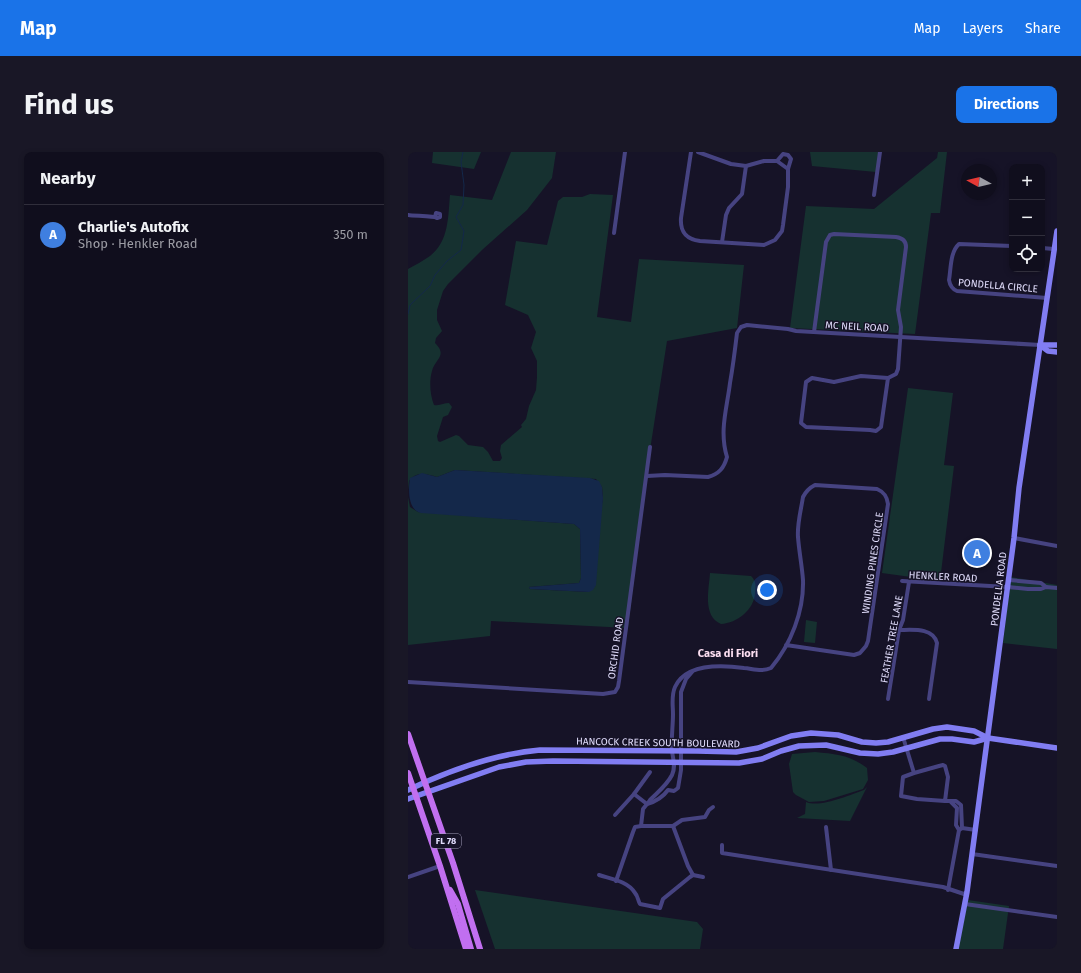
<!DOCTYPE html>
<html lang="en">
<head>
<meta charset="utf-8">
<style>
  body { margin:0; font-family:"Fira Sans",sans-serif; background:#191726; color:#f1f3f6 }
  .controls { position:absolute; right:12px; top:12px; display:grid; overflow:hidden; border-radius:8px; box-shadow:0 2px 6px #0003 }
  .controls button { width:36px; height:36px; display:grid; place-items:center; padding:0; border:0; border-bottom:1px solid #302e3b; background:#100e1d; color:#f1f3f6; font:20px sans-serif }
  .compass { position:absolute; left:553px; top:12px; width:36px; height:36px; border-radius:50%; background:#100e1d; box-shadow:0 2px 6px #0003; rotate:278deg }
  .you { position:absolute; left:359px; top:438px; width:14px; height:14px; margin:-10px; border:3px solid #fff; border-radius:50%; background:#1a73e8; box-shadow:0 0 0 6px #1a73e833 }
  .badge { display:grid; place-items:center; width:26px; height:26px; border-radius:50%; background:#1a73e8; color:#fff; font-size:13px; font-weight:700 }
  .pin { position:absolute; translate:-50% -50%; border:2px solid #fff; box-shadow:0 1px 4px #0006 }
  .list { margin:0; padding:0; list-style:none }
  h2 { display:flex; justify-content:space-between; align-items:center; height:52px; margin:0; padding:0 16px; font-size:17px }
  h2 small { font-size:13px; font-weight:400; color:#9c9ca4 }
  .list li { display:grid; grid-template-columns:26px 1fr auto; gap:12px; align-items:center; box-sizing:border-box; height:60px; padding:0 16px; border-top:1px solid #302e3b }
  .list b { display:block; font-size:15px; white-space:nowrap }
  .list p { margin:0; font-size:13px; white-space:nowrap; color:#9c9ca4 }
  .list em { font-size:13px; font-style:normal; color:#9c9ca4 }
  .icon { flex:none; width:22px; height:22px; fill:none; stroke:currentColor; stroke-width:2; stroke-linecap:round; stroke-linejoin:round }
  .map { position:relative; flex:none; width:649px; height:797px; overflow:hidden; border-radius:8px }
  header { display:flex; align-items:center; gap:24px; box-sizing:border-box; height:56px; padding:0 20px; background:#1a73e8; color:#fff }
  header strong { font-size:19px }
  nav { display:flex; gap:22px; margin-inline-start:auto; font-size:14px }
  .intro { display:flex; align-items:center; justify-content:space-between; box-sizing:border-box; height:96px; padding:0 24px }
  h1 { margin:0; font-size:28px }
  .button { padding:10px 18px; border-radius:8px; background:#1a73e8; color:#fff; font-size:14px; font-weight:700 }
  main { display:flex; gap:24px; padding:0 24px }
  aside { flex:1; background:#100e1d; border-radius:8px; box-shadow:0 2px 6px #0003 }
  .map>svg:first-child { display:block }
  .green { fill:#163130 }
  .water { fill:#14284a }
  .lines { fill:none; stroke-linecap:round; stroke-linejoin:round }
  .stream { stroke:#14284a; stroke-width:1 }
  .street { stroke:#464381; stroke-width:4 }
  .secondary { stroke:#817df2; stroke-width:5.5 }
  .primary { stroke:#c16ff0; stroke-width:6 }
  .labels { text-anchor:middle; stroke-width:3; stroke-linejoin:round; paint-order:stroke }
  .shield { fill:#161327; stroke:#a3a0bb; stroke-width:1 }
  .shield-label { font-size:9px; font-weight:bold; fill:#e0dcfb }
  .street-label { font-size:10px; fill:#e0dcfb; stroke:#161327 }
  .neighbourhood-label { font-size:11px; font-weight:bold; fill:#fcdef1; stroke:#161327 }
</style>
</head>
<body>
<header>
<strong>Map</strong>
<nav><a>Map</a><a>Layers</a><a>Share</a></nav>
</header>
<div class="intro"><h1>Find us</h1><a class="button">Directions</a></div>
<main>
<aside>
<h2>Nearby<small></small></h2>
<ul class="list">
<li><span class="badge" style="background:#3f7fe0">A</span><div><b>Charlie's Autofix</b><p>Shop · Henkler Road</p></div><em>350 m</em></li>
</ul>
</aside>
<div class="map">
<svg width="649" height="797" viewBox="0 0 649 797">
  <rect width="100%" height="100%" fill="#161327"/>
  <g class="green">
    <path d="M25,0h48l-7,17 -42,-6z"/>
    <path d="M103,0h45l-4,26 -25,32 -45,40 -34,34 -5,7 -6,19v10l5,11 -6,7 -1,5c13,13 0,16 -3,28 -3,10 -2,24 2,34 6,1 10,-2 15,-2l3,4 -4,8 -5,2 -6,19 1,5 2,1 16,-7 3,1 9,9 15,2 5,5 5,9h7l2,-3 -2,-7 1,-6 21,-18 -1,-2 5,-6 3,-13 7,-16 1,-13v-16l-6,-13 5,-16 -8,-17 -23,-10 11,-64 31,4 11,-44 5,-4h19l8,-3 23,1 -16,122 34,5 8,-63 105,6 -7,63 -70,13 -17,109 -22,178 -137,-7 -1,15 -82,9v-148l2,10 8,5 156,12 6,5 1,49 -2,5 -50,4 1,2 59,3 14,-94 -1,-11 -6,-8 -141,-9 -18,7c-11,-3 -20,-6 -28,4l-1,9v-221c7,-4 15,-8 22,-13 19,-15 18,-39 20,-61l42,5z"/>
    <path d="M402,0h69l-3,20 -64,-6z"/>
    <path d="M530,0h9l-7,61h-9l-16,121 -125,-6 16,-122 68,3 63,-51z"/>
    <path d="M500,236l45,5 -9,72 10,1 -14,115 -58,-8z"/>
    <path d="M302,421l41,3c5,5 5,9 4,17 -1,17 -18,30 -34,31 -19,-8 -12,-35 -11,-51z"/>
    <path d="M603,425l46,8v64l-54,-6z"/>
    <path d="M398,468l11,2 -2,21 -11,-1z"/>
    <path d="M407,600c21,2 35,3 52,16l1,12 -5,9 -39,12 -15,1 -13,-7 -3,-3 -4,-28 3,-10z"/>
    <path d="M459,635l-17,34 -53,-3 8,-4 1,-12c14,6 44,-7 58,-12z"/>
    <path d="M67,738l222,32 6,7 -3,20h-205z"/>
    <path d="M560,748l41,6 -6,43h-45z"/>
  </g>
  <path class="water" d="M47,318l135,8 9,3 3,6 1,11 -7,87 -3,5 -4,2 -59,-3 -1,-2 50,-4 2,-5 -1,-49 -6,-5 -153,-11c-13,-3 -13,-23 -11,-35l12,-5 15,4z"/>
  <g class="lines">
    <path class="stream" d="M0,162l2,-9 20,-19 5,-11 12,-14 14,-11 3,-19 -8,-14 7,-12 1,-20 -3,-23 2,-10"/>
    <g class="street">
      <path d="M283,0l-10,66c-1,14 5,21 19,23l64,4 11,-5 7,-9 1,-6 5,-38v-18l-11,-8h-13l-18,5 -15,-2 -33,-12"/>
      <path d="M369,9l6,-7 5,1 3,4 -3,10"/>
      <path d="M466,43l6,-43"/>
      <path d="M0,63c6,1 26,1 29,3l3,-1v-3l-4,-1 -1,4"/>
      <path d="M206,81l11,-81"/>
      <path d="M314,90l4,-27 3,-7 13,-14 4,-28"/>
      <path d="M604,94l-53,-2c-9,8 -8,25 -10,36 1,6 3,9 8,11l90,7"/>
      <path d="M634,96l12,1"/>
      <path d="M406,180l12,-90 4,-7 4,-1 62,3c7,1 10,4 10,10l-8,63 3,17 -3,42 -2,5 -8,4"/>
      <path d="M453,224l27,2 -7,49 -5,4 -6,-1 -64,-3 -5,-4 5,-41 6,-4 22,4z"/>
      <path d="M239,324l18,-1 43,2c11,-3 16,-9 19,-20 -8,-26 0,-49 3,-74 3,-17 5,-33 7,-50l4,-6 6,-2 41,4 8,2 244,14"/>
      <path d="M606,386l43,8"/>
      <path d="M601,428l32,3 5,4"/>
      <path d="M494,429l106,6 20,2h13l5,-2 11,1"/>
      <path d="M491,478c13,0 34,-3 38,13l-8,56"/>
      <path d="M0,530l195,12 12,-2 3,-5 1,-6 31,-234"/>
      <path d="M480,547l11,-69 4,-10 6,-38"/>
      <path d="M495,585l11,36 -11,4 -2,19 16,3 28,2 3,-24 -3,-11 -2,-1 -4,1 -25,7"/>
      <path d="M226,642l13,10"/>
      <path d="M537,649h11l5,4 1,23"/>
      <path d="M543,650l6,6 -1,17 3,5"/>
      <path d="M240,651l2,-3c8,-8 17,-15 22,-25 4,-8 1,-16 0,-24 -1,-12 1,-25 1,-37 0,-9 -2,-18 2,-27 11,-24 47,-22 69,-19 10,1 18,4 27,0 20,-24 33,-57 32,-88 -1,-14 -4,-29 -5,-43 -1,-13 3,-27 5,-40 3,-6 6,-9 12,-12l62,4c7,3 10,7 11,15l-20,137 -2,5 -6,7 -6,2 -68,-10"/>
      <path d="M207,663l19,-21 16,-22"/>
      <path d="M233,674h32l9,-6 23,-3 4,-7 4,-3"/>
      <path d="M265,674l15,40 5,9"/>
      <path d="M418,675l5,43"/>
      <path d="M314,693v8l221,34 24,8"/>
      <path d="M564,702l85,12"/>
      <path d="M191,723c12,4 29,6 36,18 3,3 3,8 5,11l20,4 3,-9 27,-22 3,-2 10,2"/>
      <path d="M0,725l32,-11"/>
      <path d="M208,729l17,-49 2,-5 6,-1 2,-17 4,-5c7,-2 16,-7 21,-14l6,1 4,-3 3,-18v-78l5,-13 6,-7"/>
      <path d="M540,738l11,-60 3,-2 14,2"/>
      <path d="M557,752l92,13"/>
    </g>
    <g class="secondary">
      <path d="M632,193l8,6 9,1"/>
      <path d="M632,193h17"/>
      <path d="M0,638c42,-20 86,-36 132,-40l157,1 39,1 22,-4 33,-12 20,-3 27,2 24,7 14,1 12,-1 45,-13 14,-2 27,4 14,7 69,10"/>
      <path d="M0,647l91,-32 27,-5 27,-1 186,2 23,-4 19,-8 18,-5 27,-1 34,8 18,1 15,-2 47,-13h12l22,3 14,-4"/>
      <path d="M548,797l11,-57 47,-354 5,-50 38,-257"/>
    </g>
    <g class="primary">
      <path d="M0,582l45,129 27,86"/>
      <path d="M0,621l32,93 26,83"/>
      <path d="M42,738l8,14 13,45"/>
    </g>
  </g>
  <g class="labels">
    <rect class="shield" x="23" y="682" width="30" height="14" rx="3"/>
    <g class="shield-label">
      <text x="38" y="692">FL 78</text>
    </g>
    <g class="street-label">
      <text transform="translate(590 133) rotate(5)" y="4">PONDELLA CIRCLE</text>
      <text transform="translate(449 174) rotate(3)" y="4">MC NEIL ROAD</text>
      <text transform="translate(464 411) rotate(-82)" y="4">WINDING PINES CIRCLE</text>
      <text transform="translate(535 424) rotate(3)" y="4">HENKLER ROAD</text>
      <text transform="translate(590 437) rotate(-83)" y="4">PONDELLA ROAD</text>
      <text transform="translate(483 487) rotate(-80)" y="4">FEATHER TREE LANE</text>
      <text transform="translate(207 496) rotate(-82)" y="4">ORCHID ROAD</text>
      <text transform="translate(250 590) rotate(1)" y="4">HANCOCK CREEK SOUTH BOULEVARD</text>
    </g>
    <g class="neighbourhood-label">
      <text x="320" y="505">Casa di Fiori</text>
    </g>
  </g>
</svg>
<div class="controls">
<button>+</button>
<button>−</button>
<button><svg class="icon" aria-label="locate" viewBox="0 0 24 24"><circle cx="12" cy="12" r="6"/><path d="M12 2v4M12 18v4M2 12h4M18 12h4"/></svg></button>
</div>
<svg class="compass" viewBox="-18 -18 36 36"><path d="M0-13l5 13h-10z" fill="#e53935"/><path d="M0 13l5-13h-10z" fill="#9c9ca4"/></svg>
<div class="you"></div>
<div class="pin badge" style="left:569px;top:401px;background:#3f7fe0">A</div>
</div>
</main>
</body>
</html>
